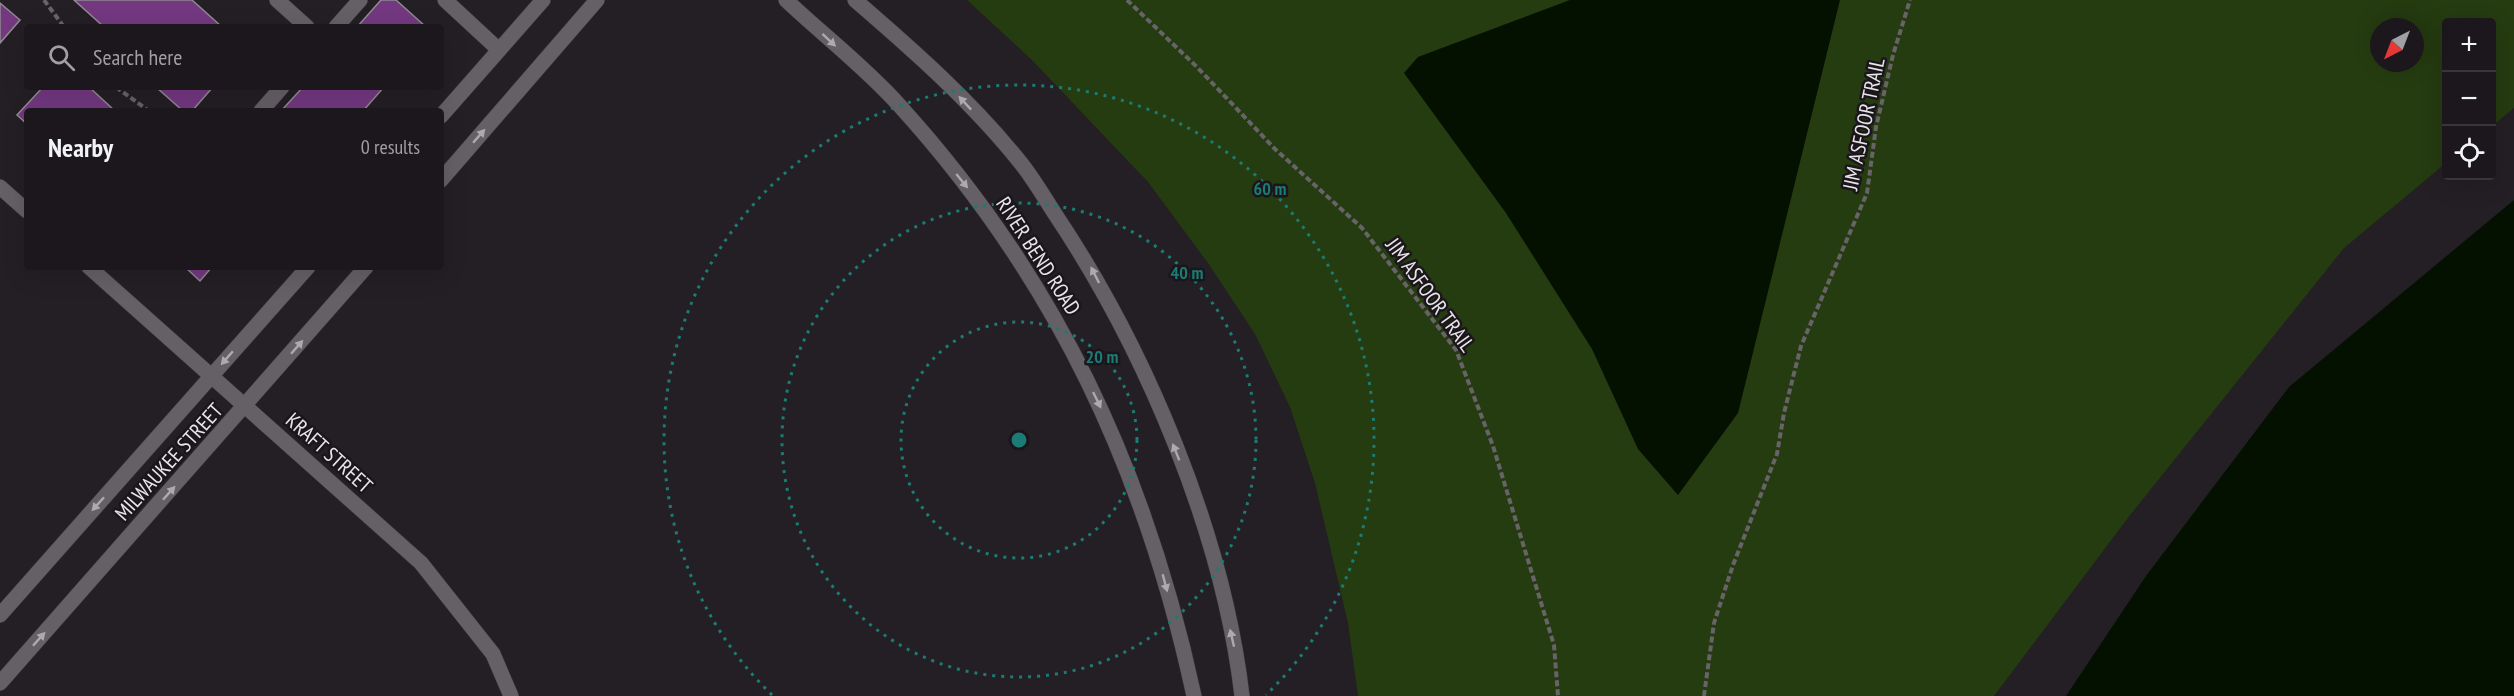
<!DOCTYPE html>
<html lang="en">
<head>
<meta charset="utf-8">
<style>
  body { margin:0; font-family:"PT Sans Narrow",sans-serif; background:#282429; color:#f1f3f6 }
  .controls { position:absolute; right:18px; top:18px; display:grid; overflow:hidden; border-radius:6px; box-shadow:0 6px 24px #0002 }
  .controls button { width:54px; height:54px; display:grid; place-items:center; padding:0; border:0; border-bottom:2px solid #39363b; background:#1b171c; color:#f1f3f6; font:30px sans-serif }
  .compass { position:absolute; left:2370px; top:18px; width:54px; height:54px; border-radius:50%; background:#1b171c; box-shadow:0 6px 24px #0002; rotate:222deg }
  .list { margin:0; padding:0; list-style:none }
  h2 { display:flex; justify-content:space-between; align-items:center; height:78px; margin:0; padding:0 24px; font-size:26px }
  h2 small { font-size:20px; font-weight:400; color:#a09fa3 }
  .icon { flex:none; width:33px; height:33px; fill:none; stroke:currentColor; stroke-width:2; stroke-linecap:round; stroke-linejoin:round }
  .map { position:relative; flex:none; width:2514px; height:696px; overflow:hidden }
  .search { position:absolute; background:#1b171c; box-shadow:0 6px 24px #0002; left:24px; top:24px; width:420px; height:66px; display:flex; align-items:center; gap:15px; box-sizing:border-box; padding:0 21px; border-radius:6px; color:#a09fa3; font-size:22px }
  .panel { position:absolute; background:#1b171c; box-shadow:0 6px 24px #0002; left:24px; top:108px; width:420px; height:162px; border-radius:6px }
  .map>svg:first-child { display:block }
  .green { fill:#253b10; fill-rule:evenodd }
  .water { fill:#041000 }
  .building { fill:#733880; stroke:#8f8990; stroke-width:1.5 }
  .lines { fill:none; stroke-linecap:round; stroke-linejoin:round }
  .lane-casing { stroke:#3d393e; stroke-width:16 }
  .street-casing { stroke:#3d393e; stroke-width:16 }
  .path { stroke:#686369; stroke-width:4; stroke-dasharray:6 3; stroke-linecap:butt }
  .lane { stroke:#655f66; stroke-width:15 }
  .street { stroke:#655f66; stroke-width:15 }
  .oneway { fill:#ada9ae }
  .ring { fill:none; stroke:#1a7c74; stroke-width:3; stroke-dasharray:3 6 }
  .labels { text-anchor:middle; stroke-width:5; stroke-linejoin:round; paint-order:stroke }
  .street-label { font-size:21px; fill:#e8e5e9; stroke:#1b161c }
  .centre { fill:#1a7c74; stroke:#1b161c; stroke-width:3 }
  .ring-label { font-size:18px; text-anchor:middle; font-weight:bold; fill:#1a7c74; stroke:#1b161c; stroke-width:5; stroke-linejoin:round; paint-order:stroke }
</style>
</head>
<body>
<div class="map">
<svg width="2514" height="696" viewBox="0 0 2514 696">
  <rect width="100%" height="100%" fill="#241f25"/>
  <path class="green" d="M967,0h1547v108l-22,18v-104h-46v141l-102,85 -217,271 -133,177h-636l-10,-73 -33,-140 -25,-76 -35,-73 -47,-71 -60,-81 -116,-122zM2379,27h36v36h-36z"/>
  <g class="water">
    <path d="M1570,0h270l-102,413 -60,82 -40,-46 -46,-100 -86,-136 -102,-140 14,-16z"/>
    <path d="M2514,200v496h-448l80,-120 143,-189z"/>
  </g>
  <g class="building">
    <path d="M74,0h118l30,27h-118z"/>
    <path d="M381,0h15l30,27h-69z"/>
    <path d="M0,3l20,17 -20,23z"/>
    <path d="M43,87h46l26,24h-88v13l-10,-9z"/>
    <path d="M156,87h57l-21,24h-9z"/>
    <path d="M303,87h81l-21,24h-82z"/>
    <path d="M185,267h27l-12,14z"/>
  </g>
  <g class="lines">
    <defs>
      <g id="lane">
        <path d="M277,0l30,27"/>
        <path d="M445,0l54,50"/>
        <path d="M336,27l24,-27"/>
        <path d="M261,111l21,-24"/>
      </g>
      <g id="street">
        <path d="M786,0c37,35 79,67 113,105 157,173 246,364 295,591"/>
        <path d="M855,0c58,50 117,102 165,162 13,16 24,35 35,52 91,136 168,319 187,482"/>
        <path d="M441,116l102,-116"/>
        <path d="M441,180l156,-180"/>
        <path d="M0,187l27,24"/>
        <path d="M89,267l332,296 72,91 18,42"/>
        <path d="M0,615l308,-348"/>
        <path d="M0,683l366,-416"/>
      </g>
    </defs>
    <use href="#lane" class="lane-casing"/>
    <use href="#street" class="street-casing"/>
    <g class="path">
      <path d="M44,0l20,27"/>
      <path d="M1127,0l70,67 78,82 87,79 94,122 37,96 61,199 4,51"/>
      <path d="M116,87l33,24"/>
      <path d="M1704,696l10,-73 19,-58 44,-111 7,-41 17,-67 66,-153 9,-66 17,-72 17,-55"/>
    </g>
    <use href="#lane" class="lane"/>
    <use href="#street" class="street"/>
  </g>
  <defs><path id="oneway-solid" d="M-6-.8H1V-3.2L6.5 0L1 3.2V.8H-6Z" transform="scale(1.5)"/></defs>
  <g class="oneway">
    <use href="#oneway-solid" transform="translate(829 40) rotate(43)"/>
    <use href="#oneway-solid" transform="translate(965 103) rotate(-133)"/>
    <use href="#oneway-solid" transform="translate(479 136) rotate(-49)"/>
    <use href="#oneway-solid" transform="translate(962 181) rotate(51)"/>
    <use href="#oneway-solid" transform="translate(1095 275) rotate(-117)"/>
    <use href="#oneway-solid" transform="translate(297 347) rotate(-49)"/>
    <use href="#oneway-solid" transform="translate(227 358) rotate(131)"/>
    <use href="#oneway-solid" transform="translate(1097 400) rotate(64)"/>
    <use href="#oneway-solid" transform="translate(1176 452) rotate(-112)"/>
    <use href="#oneway-solid" transform="translate(169 493) rotate(-48)"/>
    <use href="#oneway-solid" transform="translate(98 504) rotate(132)"/>
    <use href="#oneway-solid" transform="translate(1165 583) rotate(75)"/>
    <use href="#oneway-solid" transform="translate(1232 638) rotate(-103)"/>
    <use href="#oneway-solid" transform="translate(39 639) rotate(-48)"/>
  </g>
  <g class="ring">
    <circle cx="1019" cy="440" r="118"/>
    <circle cx="1019" cy="440" r="237"/>
    <path d="M772 695A355 355 0 1 1 1266 695"/>
  </g>
  <g class="labels">
    <g class="street-label">
      <text transform="translate(1864 124) rotate(-78)" y="7">JIM ASFOOR TRAIL</text>
      <text transform="translate(1038 256) rotate(57)" y="7">RIVER BEND ROAD</text>
      <text transform="translate(1430 295) rotate(54)" y="7">JIM ASFOOR TRAIL</text>
      <text transform="translate(329 453) rotate(42)" y="7">KRAFT STREET</text>
      <text transform="translate(169 462) rotate(-48)" y="7">MILWAUKEE STREET</text>
    </g>
  </g>
  <circle cx="1019" cy="440" r="9" class="centre"/>
  <g class="ring-label">
    <text x="1270" y="195">60 m</text>
    <text x="1187" y="279">40 m</text>
    <text x="1102" y="363">20 m</text>
  </g>
</svg>
<div class="controls">
<button>+</button>
<button>−</button>
<button><svg class="icon" aria-label="locate" viewBox="0 0 24 24"><circle cx="12" cy="12" r="6"/><path d="M12 2v4M12 18v4M2 12h4M18 12h4"/></svg></button>
</div>
<svg class="compass" viewBox="-18 -18 36 36"><path d="M0-13l5 13h-10z" fill="#e53935"/><path d="M0 13l5-13h-10z" fill="#a09fa3"/></svg>
<div class="search"><svg class="icon" aria-label="search" viewBox="0 0 24 24"><circle cx="10" cy="10" r="6"/><path d="M15 15l6 6"/></svg>Search here</div>
<section class="panel">
<h2>Nearby<small>0 results</small></h2>
<ul class="list">
</ul>
</section>
</div>
</body>
</html>
